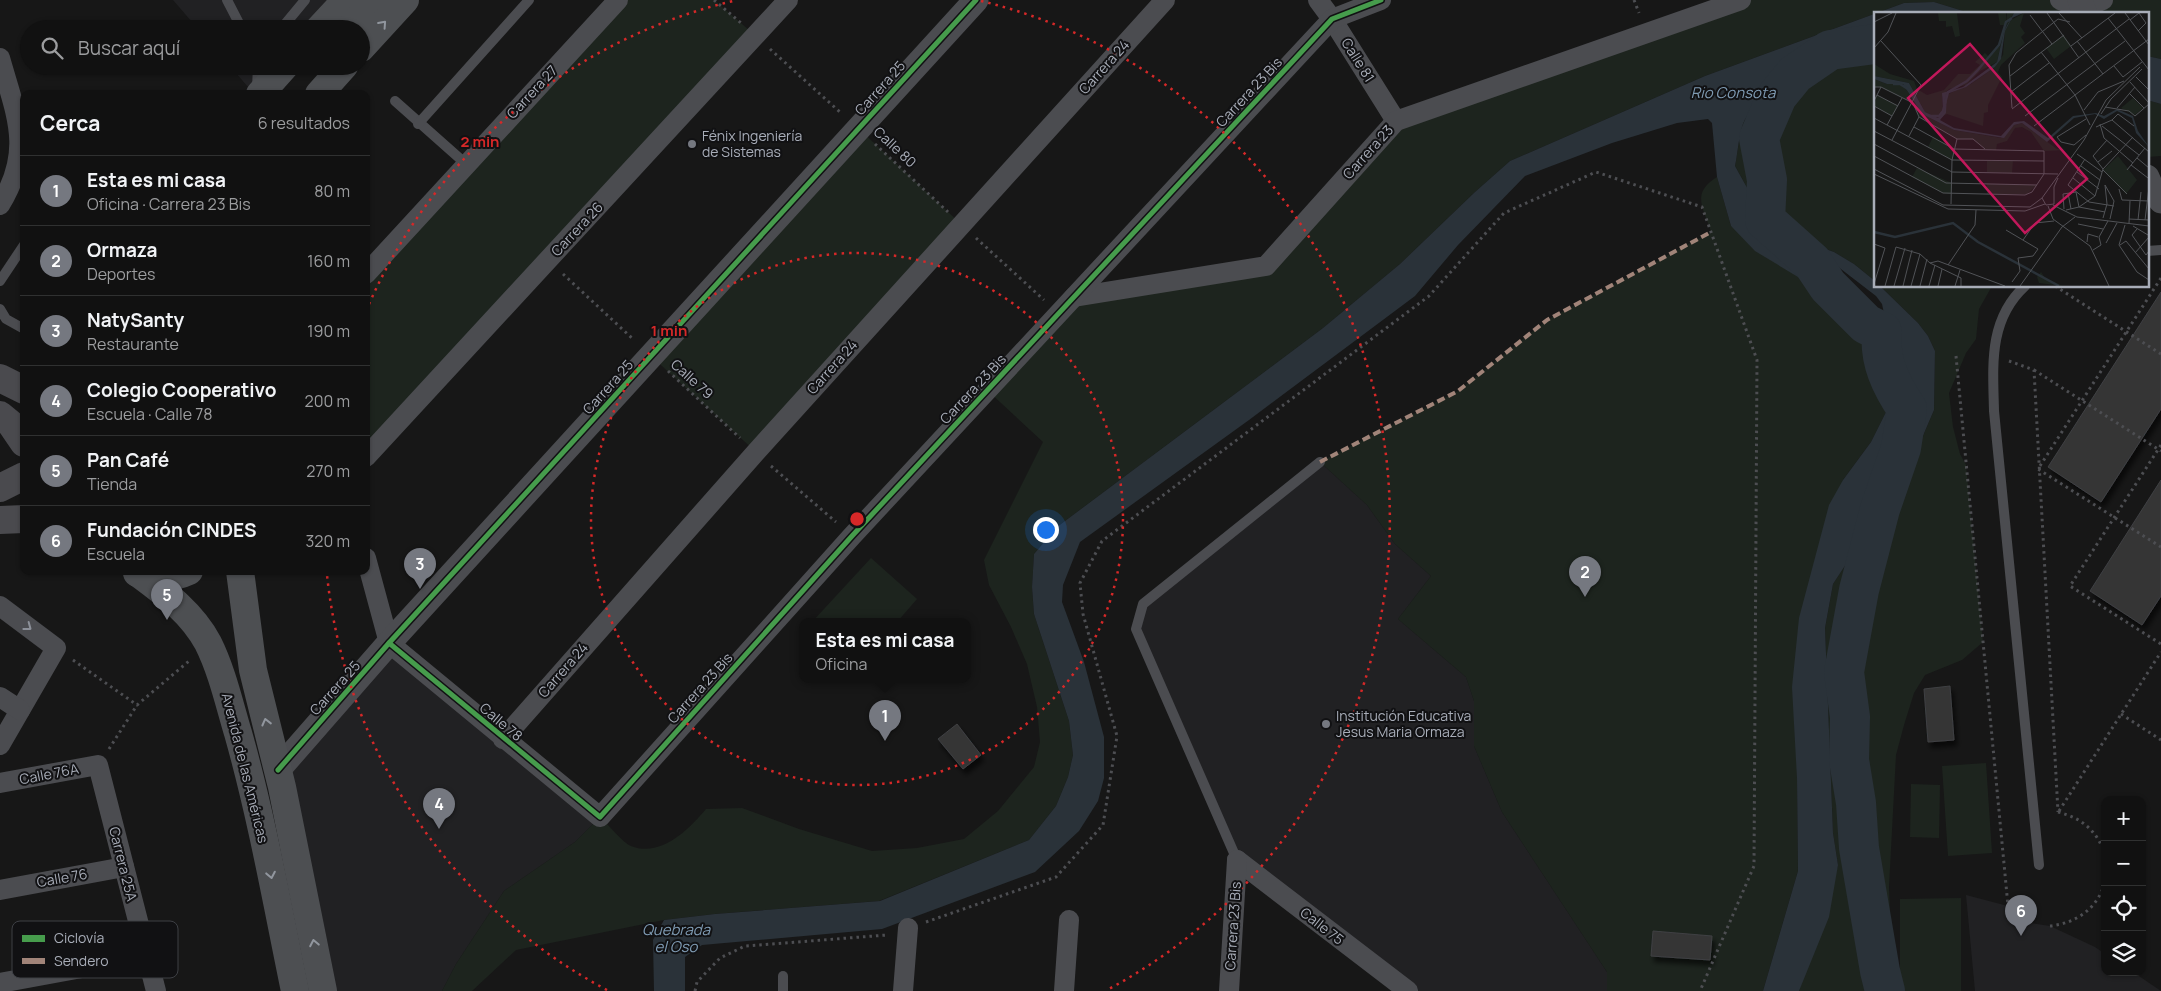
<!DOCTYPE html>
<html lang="es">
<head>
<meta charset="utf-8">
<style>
  body { margin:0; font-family:Manrope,sans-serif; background:#1e1f1f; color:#f1f3f6 }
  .controls { position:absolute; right:15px; bottom:15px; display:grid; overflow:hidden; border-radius:10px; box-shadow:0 1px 4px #0004 }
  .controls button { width:45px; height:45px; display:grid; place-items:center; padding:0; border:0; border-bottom:1px solid #303131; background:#111; color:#f1f3f6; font:25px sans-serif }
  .you { position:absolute; left:1045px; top:529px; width:18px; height:18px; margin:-12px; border:4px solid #fff; border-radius:50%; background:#1a73e8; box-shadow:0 0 0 8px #1a73e833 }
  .badge { display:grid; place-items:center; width:32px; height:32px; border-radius:50%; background:#757880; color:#fff; font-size:16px; font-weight:700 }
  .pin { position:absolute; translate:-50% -41px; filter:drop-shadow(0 1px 2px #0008) }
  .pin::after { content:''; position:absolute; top:26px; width:18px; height:15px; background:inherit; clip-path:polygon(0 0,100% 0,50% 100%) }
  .popup { position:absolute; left:799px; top:618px; width:172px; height:65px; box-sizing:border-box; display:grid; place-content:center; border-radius:10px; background:#111; filter:drop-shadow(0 1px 4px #0005); font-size:16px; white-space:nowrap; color:#9c9d9f }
  .popup b { font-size:19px; color:#f1f3f6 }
  .popup::after { content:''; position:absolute; left:50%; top:100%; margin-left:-10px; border:10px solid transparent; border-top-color:#111 }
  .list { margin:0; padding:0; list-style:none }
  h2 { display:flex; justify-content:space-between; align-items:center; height:65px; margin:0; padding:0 20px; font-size:21px }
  h2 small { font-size:16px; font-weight:400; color:#9c9d9f }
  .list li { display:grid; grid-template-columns:32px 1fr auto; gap:15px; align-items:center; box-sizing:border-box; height:70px; padding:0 20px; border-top:1px solid #303131 }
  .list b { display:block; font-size:19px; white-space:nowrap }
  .list p { margin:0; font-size:16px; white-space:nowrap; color:#9c9d9f }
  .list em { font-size:16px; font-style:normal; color:#9c9d9f }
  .icon { flex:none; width:28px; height:28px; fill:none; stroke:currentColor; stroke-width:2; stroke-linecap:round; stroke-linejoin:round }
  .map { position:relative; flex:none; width:2161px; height:991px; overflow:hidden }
  .search { position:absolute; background:#111; box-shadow:0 1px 4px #0004; left:20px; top:20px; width:350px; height:55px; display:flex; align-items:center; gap:12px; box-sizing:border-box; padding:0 18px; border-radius:28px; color:#9c9d9f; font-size:19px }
  .panel { position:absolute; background:#111; box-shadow:0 1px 4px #0004; left:20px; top:90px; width:350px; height:485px; border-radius:10px }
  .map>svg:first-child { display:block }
  .built { fill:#212123 }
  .green { fill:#1d241e }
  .water { fill:#2a3239; fill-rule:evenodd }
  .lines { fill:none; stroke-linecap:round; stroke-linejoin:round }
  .river { stroke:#2a3239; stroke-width:40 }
  .building { fill:#353536; stroke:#3f4043; filter:url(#shadow) }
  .path { stroke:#4d4e52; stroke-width:3; stroke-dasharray:2.5 4; stroke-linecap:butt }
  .service { stroke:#4b4c50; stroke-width:10 }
  .minor { stroke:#4b4c50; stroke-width:20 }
  .tertiary { stroke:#4b4c50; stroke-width:25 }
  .secondary { stroke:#4a4a4e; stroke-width:28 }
  .primary { stroke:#4d4f52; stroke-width:28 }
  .quiet { stroke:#a18479; stroke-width:4; stroke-dasharray:8 4; stroke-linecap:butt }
  .cycleway-casing { stroke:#111113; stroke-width:8 }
  .cycleway { stroke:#469c4c; stroke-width:5 }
  .oneway { stroke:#91969e }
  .oneway2 { stroke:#8c9099 }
  .ring { fill:none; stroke:#d62828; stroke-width:2.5; stroke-dasharray:2.5 5 }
  .poi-dot { fill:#757880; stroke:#111113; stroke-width:2 }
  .labels { text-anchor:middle; stroke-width:4; stroke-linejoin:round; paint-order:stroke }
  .street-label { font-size:14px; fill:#a8adb8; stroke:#111113 }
  .poi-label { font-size:14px; fill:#a8adb8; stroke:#111113; text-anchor:start }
  .water-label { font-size:15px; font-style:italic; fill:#7f9bb3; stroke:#111113 }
  .inset-river { fill:none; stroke:#2a3239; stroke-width:2.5 }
  .inset-road { fill:none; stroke:#515357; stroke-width:1 }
  .view { fill:#c2185b; fill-opacity:0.15; stroke:#c2185b; stroke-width:2.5 }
  .inset-edge { fill:none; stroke:#a8adb8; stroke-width:2.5 }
  .key { fill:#111113; stroke:#3e4045; stroke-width:1 }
  .key-label { font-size:14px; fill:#a8adb8 }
  .centre { fill:#d62828; stroke:#111113; stroke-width:2.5 }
  .ring-label { font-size:15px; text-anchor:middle; font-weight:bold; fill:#d62828; stroke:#111113; stroke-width:4; stroke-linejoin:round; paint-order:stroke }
</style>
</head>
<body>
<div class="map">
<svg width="2161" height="991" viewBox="0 0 2161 991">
  <defs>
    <filter id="shadow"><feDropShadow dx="3" dy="5.5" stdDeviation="2.5" flood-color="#0009"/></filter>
  </defs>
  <rect width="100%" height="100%" fill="#171717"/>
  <g class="built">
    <path d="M173,0h173l-27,29h-121z"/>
    <path d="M230,66h55l-31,28z"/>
    <path d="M1320,462l47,43 28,39 36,32 -33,43 68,58 8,24v45l28,66 105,160v19h-199l-171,-131 -101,-231 7,-25z"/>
    <path d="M389,643l211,174 -25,25 -71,49 -48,73 -14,27h-119l-45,-221z"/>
    <path d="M1966,895l42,11 1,5 10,7 12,5 19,3 45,21 10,7v18h28l28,19h-186z"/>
  </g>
  <g class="green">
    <path d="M618,0h96l42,36 -390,421v-183z"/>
    <path d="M1741,0h420v59l-14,-3v-42h-174l-39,-12 -30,1 -199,73 -195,85 -35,31 -75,72 -77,64 -266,199 -23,27 -2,33 2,27 35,107 4,34 -5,22 -12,29 -27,34 -150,61 -164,13 -51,6 -148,30 -44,41h-30l14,-27 48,-73 71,-49 25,-25c8,7 23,26 31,29 30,12 58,-17 75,-37l36,-1 57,21 73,22 45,-3 47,-9 34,-28 36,-44 6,-25 -3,-35 -10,-43 -16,-37 -22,-42 -5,-25 59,-118 -56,-52 87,-93 192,-31 130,-145z"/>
    <path d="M1875,55v226l-21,-17 -20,-12 -53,-19 -16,-13 -30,-54c3,-12 4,-37 11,-48 27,-48 80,-51 129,-63z"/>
    <path d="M2147,100l14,4v52l-14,1z"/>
    <path d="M859,129l102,95 -205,228 -105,-96z"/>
    <path d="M1717,177l14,49 90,68 38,32 21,24 13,22 1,18 -1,8 -22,44 -28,38 -46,298 1,93 -35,120h-156v-19l-105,-160 -28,-66v-45l-8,-24 -68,-58 33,-43 -36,-32 -28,-39 -47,-43 138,-71 89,-71 164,-88c-7,-24 -21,-38 6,-55z"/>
    <path d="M1880,286h112l-13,23 -3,30 -10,14 -17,40 4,34 7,27 6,11 17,177 -21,18 -37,15 -11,18 -10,32 -8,30 -7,132 4,104h-94l39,-126 -5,-32 -8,-205 8,-44 19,-29 36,-68 31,-42 15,-35 1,-59 -7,-15 -10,-13z"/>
    <path d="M871,558l46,41 -20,23h-85z"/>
    <path d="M1986,763l6,90 -44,3 -6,-90z"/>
    <path d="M1911,784l29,1 -1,53 -29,-1z"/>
    <path d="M1961,898v93h-61v-92z"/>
  </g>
  <g class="water">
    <path d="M1934,2l39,12h-98v41c-49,12 -101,15 -129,63 -7,10 -8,36 -11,48l30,54 16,13 53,19 20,12 21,17v5h5l38,37 10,13 7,15 -1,59 -15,35 -31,42 -36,68 -19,29 -8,44 8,205 5,32 -9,52 -30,74h-36l35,-120 -1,-93 -5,-91 7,-69 30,-113 14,-25 28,-38 22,-44 1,-8 -1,-17 -13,-23 -21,-24 -56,-46 -48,-29 -24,-25 -14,-49 -5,-54 -4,-4 -31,4 -65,20 -87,33 -67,69 -43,51 -166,124 -169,122 -17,43 -1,17 22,60 20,75v41l-6,23 -19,30 -44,41 -153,57 -180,16 -17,12v34h-31l-1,-51 11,-20 51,-6 165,-13 149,-61 27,-34 12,-29 5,-22 -4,-34 -35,-107 -2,-27 2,-33 23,-27 266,-199 77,-64 75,-72 35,-31 195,-85 199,-73zM1813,262l24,4 39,30 6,8 3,14 -4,14c-16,-2 -60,-54 -68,-70z"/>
    <path d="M2147,56l14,3v45l-14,-4z"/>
  </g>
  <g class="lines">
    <path class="river" d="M1875,44l-45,6 -35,24 -18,22 -18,42 8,42 -2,40 47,42 16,24 38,38 16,8c-3,29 9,53 25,77l-6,39 -21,61 -21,81 -15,82 6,45 -1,43 7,43 3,45 21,123 5,20"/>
  </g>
  <g class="building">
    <path d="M2161,292v117l-60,93 -53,-35z"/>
    <path d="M2161,480v116l-19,29 -52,-34z"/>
    <path d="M1950,686l4,54 -26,2 -4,-53z"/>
    <path d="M957,724l24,31 -18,14 -25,-30z"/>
    <path d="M1653,931l59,5 -2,24 -59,-4z"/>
  </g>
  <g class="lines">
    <g class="path">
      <path d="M714,0l27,23"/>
      <path d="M1634,0l5,13"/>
      <path d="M770,49l71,64"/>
      <path d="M875,144l73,68"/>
      <path d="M976,238l68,62"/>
      <path d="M563,274l71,66"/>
      <path d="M2161,278l-123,191 123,78"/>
      <path d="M2055,286l106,68"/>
      <path d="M1956,356l52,550"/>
      <path d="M2009,361l25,9 24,442"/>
      <path d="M2034,370l127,81"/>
      <path d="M668,371l72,67"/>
      <path d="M2161,445l-91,141 91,58"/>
      <path d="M771,466l65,56"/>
      <path d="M73,660l64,45 52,-44"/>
      <path d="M2121,714l40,26"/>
      <path d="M109,749l28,-44"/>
      <path d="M2059,811l102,-159"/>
      <path d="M2058,812c24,6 39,19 47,42"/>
      <path d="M926,922l130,-45 47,-52 14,-89 -34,-122 -3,-31 22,-42 327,-245 75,-83 92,-41 106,35 55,153 -3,506 -54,125"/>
      <path d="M2050,926c27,-3 48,-18 55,-44"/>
      <path d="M695,991l2,-9 23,-24 25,-12 142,-11"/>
    </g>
    <g class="service">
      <path d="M227,0l15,29"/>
      <path d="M281,29l24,-29"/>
      <path d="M257,88l1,-22"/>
      <path d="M395,101l71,63"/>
      <path d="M418,124l111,-124"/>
      <path d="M2147,251l14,-1"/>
      <path d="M0,281l24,-36"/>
      <path d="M2025,286c-37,34 -32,80 -31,125l45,454"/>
      <path d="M0,309l6,10 18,10"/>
      <path d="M1237,860l-101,-231 7,-25 177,-142"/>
      <path d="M783,976v15"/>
    </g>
    <g class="minor">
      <path d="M1318,0l14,19 64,102"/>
      <path d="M2060,0l23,8 20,-8"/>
      <path d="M0,58c16,57 34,92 0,147"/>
      <path d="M366,274l252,-274"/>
      <path d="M1074,297l192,-31 130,-145 345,-121"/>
      <path d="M366,457l422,-457"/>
      <path d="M366,558l23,85 211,174 252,-281 480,-517 49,-19"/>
      <path d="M0,606l56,42 -56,97"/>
      <path d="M0,697l20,13"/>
      <path d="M503,739l253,-287 409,-452"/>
      <path d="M0,783l98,-18 58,226"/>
      <path d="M1237,860l171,131"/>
      <path d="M0,890l124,-23"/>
      <path d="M0,983l147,-27"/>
      <path d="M903,991l5,-63"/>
      <path d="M1064,991l5,-71"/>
      <path d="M1229,991l8,-131"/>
    </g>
    <g class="tertiary">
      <path d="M2080,0l5,14"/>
      <path d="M2147,177l5,12 9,12"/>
      <path d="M278,770l111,-127 587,-643"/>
    </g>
    <g class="secondary">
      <path d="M0,378l24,12"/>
      <path d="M0,415l11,9 13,19"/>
      <path d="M0,488l24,-12"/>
      <path d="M0,520l24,-1"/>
    </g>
    <g class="primary">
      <path d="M319,29l27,-29"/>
      <path d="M349,29l26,-29"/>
      <path d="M361,48l44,-48"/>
      <path d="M260,94l25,-28"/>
      <path d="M319,94l25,-28"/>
      <path d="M240,571l13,99 29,117 41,204"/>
      <path d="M137,573c16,6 37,5 52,-2"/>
      <path d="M139,574c27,20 53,39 69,69 14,28 21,60 30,90 24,85 39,171 57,258"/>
    </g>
    <path class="quiet" d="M1320,462l138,-71 89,-71 164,-88"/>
    <defs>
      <g id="cycleway">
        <path d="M389,643l211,174 252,-281 480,-517 49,-19"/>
        <path d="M278,770l111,-127 587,-643"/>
      </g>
    </defs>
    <use href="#cycleway" class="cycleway-casing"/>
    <use href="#cycleway" class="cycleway"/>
  </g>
  <defs><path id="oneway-chevron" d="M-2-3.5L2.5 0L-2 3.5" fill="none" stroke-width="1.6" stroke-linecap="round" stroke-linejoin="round" transform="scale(1.25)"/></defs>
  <g class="oneway">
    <use href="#oneway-chevron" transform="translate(383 24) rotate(-48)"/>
    <use href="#oneway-chevron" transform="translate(266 722) rotate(-104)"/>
    <use href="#oneway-chevron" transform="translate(271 875) rotate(79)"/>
    <use href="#oneway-chevron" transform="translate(314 943) rotate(-101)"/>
  </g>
  <use class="oneway2" href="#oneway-chevron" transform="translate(28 627) rotate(37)"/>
  <g class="ring">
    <circle cx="857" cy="519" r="266"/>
    <path d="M607 990A533 533 0 0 1 327 575M366 311A533 533 0 0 1 733 1M981 1A533 533 0 0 1 1107 990"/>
  </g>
  <g class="poi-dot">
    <circle cx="692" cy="144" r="5"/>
    <circle cx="1326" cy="724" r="5"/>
  </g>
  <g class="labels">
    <g class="street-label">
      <text transform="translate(1358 60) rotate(58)" y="5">Calle 81</text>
      <text transform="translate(1104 67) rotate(-48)" y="5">Carrera 24</text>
      <text transform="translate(880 88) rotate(-48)" y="5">Carrera 25</text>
      <text transform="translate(532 92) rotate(-47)" y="5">Carrera 27</text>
      <text transform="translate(1249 92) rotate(-47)" y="5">Carrera 23 Bis</text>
      <text transform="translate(895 147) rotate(43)" y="5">Calle 80</text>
      <text transform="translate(1368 152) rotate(-48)" y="5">Carrera 23</text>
      <text transform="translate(577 229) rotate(-47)" y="5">Carrera 26</text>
      <text transform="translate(832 367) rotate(-48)" y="5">Carrera 24</text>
      <text transform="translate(692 379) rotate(42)" y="5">Calle 79</text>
      <text transform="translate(608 387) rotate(-48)" y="5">Carrera 25</text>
      <text transform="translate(973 389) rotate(-47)" y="5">Carrera 23 Bis</text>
      <text transform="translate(563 670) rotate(-49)" y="5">Carrera 24</text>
      <text transform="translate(335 688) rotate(-48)" y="5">Carrera 25</text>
      <text transform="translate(700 688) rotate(-48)" y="5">Carrera 23 Bis</text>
      <text transform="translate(501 722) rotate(40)" y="5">Calle 78</text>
      <text transform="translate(245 768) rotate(76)" y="5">Avenida de las Américas</text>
      <text transform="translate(49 774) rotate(-11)" y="5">Calle 76A</text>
      <text transform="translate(123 864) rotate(76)" y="5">Carrera 25A</text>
      <text transform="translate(62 878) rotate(-10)" y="5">Calle 76</text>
      <text transform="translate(1233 926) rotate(-86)" y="5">Carrera 23 Bis</text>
      <text transform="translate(1322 926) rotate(38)" y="5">Calle 75</text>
    </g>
    <g class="poi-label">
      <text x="702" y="141">Fénix Ingeniería<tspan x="702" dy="16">de Sistemas</tspan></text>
      <text x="1336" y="721">Institución Educativa<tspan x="1336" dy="16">Jesus Maria Ormaza</tspan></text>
    </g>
    <g class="water-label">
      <text x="1733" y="98">Rio Consota</text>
      <text x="676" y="935">Quebrada<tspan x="676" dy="17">el Oso</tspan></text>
    </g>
  </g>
  <g transform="translate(1874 12)">
    <rect width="275" height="275" fill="#171717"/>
    <path d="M64,1h19l3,23 -5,1 -3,-11 -6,1v-6h-7zM124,1h8v11l1,-11h7l-10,18 -7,31 -17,9 -14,14 -17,4 -7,7 1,15 -5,7 -13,-6 -16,-29 -35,-7v-12l16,10 24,7 3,8 10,6 17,-5 14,-16h12l10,-9 -5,-3 10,-9 4,4 11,-11 1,-11 5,-10h-6zM150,1l-4,13 5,7 -4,4 4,6 -24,22 -3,7 4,5 -14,28v7l-4,1 -1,13 -36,-12 -4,2 3,-21 25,-11 24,-17 8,-12 2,-25 6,-10zM190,23l7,11 -17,13 -8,-11zM0,67l13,5h16l19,30 32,16 47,8 13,-13 8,-2 35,26 11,1 -24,1 -13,-19 -9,-5 -7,1 -8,13 -10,3 -1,6h-10l-13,-11h-16l-38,-22 -6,-14 -32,-16h-7zM3,83l21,11 -6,10 -18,-10zM259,86l10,10 -8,7 -14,-7zM59,125l21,12 -2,11 -24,-13zM244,144l19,24 -11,14 -23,-24zM113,149h26l-1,12 -25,-1zM43,156l35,15 -1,11 -8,-1 -31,-16zM113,172l50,1 -10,9h-40zM167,260l4,6 18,8 -24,-3 -2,-6z" fill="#1d241e"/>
    <path d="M140,1h9l-11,5 -7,13 -4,28 -6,8 -29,20 -19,7 -1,19 -6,7 14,8 47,8 13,-14 10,-1 24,17 25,-22 23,-3 8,3 13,-7 16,7 5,15 11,16 -13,-14 -4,-15 -15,-7 -13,8 -9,-5 -21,4 -27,24 -25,-19 -8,2 -10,13 -50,-8 -32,-16 -19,-30h-16l-13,-5v-3l35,7 16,29 13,6 5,-7 -1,-18 21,-6 34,-25 7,-31z" fill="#2a3239"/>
    <path class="inset-river" d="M19,72h7l11,7M55,104h10l4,-5 5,-19 19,-11 10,-10 22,-26 7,-23 6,-4M0,220l21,5 58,-14 25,19 81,44"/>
    <path class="inset-road" d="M173,1l32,45M185,1l23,25M251,1l24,32M156,3l22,29M234,6l41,52M256,8l9,-7 7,10 -8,8M0,10l18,-9M7,29l40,44 -29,55M203,29l26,33M197,34l44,-33M0,36l14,-16 8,-19M167,40l34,43 15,30M240,54l9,11 19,-15M136,64l54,-41M262,65l13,13M256,70l19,21M0,75h7l32,16 6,14 38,22h16l12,10M137,80l38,-29M255,81l15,15M3,83l21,11M0,89l7,-14M0,94l18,10M231,95l24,4 6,5 14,-12M138,96l-3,-43 7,-12 42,-34 12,3M243,96l18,-21M138,97l117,-90M210,98l14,-18 26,-11M227,102l10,-15 31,-30M151,104l100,-75M0,106l78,42 92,1M238,108l6,-6 16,12M226,112l4,14 29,25M13,113l15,-27M160,114l115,-87M228,114l37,29M40,115l40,22 90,2v23M222,115l16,-7 37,32M0,119l78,41 106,2M212,123l-12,10 -13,-3 -4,-5 29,-18M35,124l10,-19M0,132l72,39 91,2M203,142l25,18M0,144l69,37 82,2 7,-3 12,-18M263,146l12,10M211,147l-17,26 21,17 25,4M224,150l14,-11M257,153l17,13M207,154l19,14M0,157l69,36 87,2 12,-9 42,-58 22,-40 34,-33M229,157l-10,-13 14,-16M229,158l24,24M253,158l18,-22M203,160l22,17M0,162l74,35 77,2 20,-7M199,166l22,18M231,173l9,16 -4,18M245,177l3,11 27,1M202,180l3,15 26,5M194,181l3,16M168,186l4,7 8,-1v-17l4,-9M77,192l1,-44 5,-21M179,193l24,12 72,9M174,194l5,13 37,27 19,40M190,197l-1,-15 13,-2M192,198l13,-3 16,-11 8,-27 30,-32M229,206l4,-14 -2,-19M255,207l20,1M264,208l3,-28M271,208l4,-33M255,211l1,-22M204,212l25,5M259,214l15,9M263,217l-5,6 14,20 3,-4M132,218l32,19 -5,7 -15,2 2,13 -8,11M149,228l12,-17 19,-2M213,230l1,-8 10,3M232,231l11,-20M0,232l11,4 -11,36M245,233l18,27 12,8M245,233l6,-20M246,233l6,-4 23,28M219,238l8,-5 -2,-8 9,-16M261,241l14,-16M56,251l8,-2 67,25M74,253l27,-40 1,-15M11,274l11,-39 24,7 10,9 31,15v8M20,274l11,-38M29,274l9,-36M37,274l9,-32M46,274l7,-27M55,274l6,-21M64,274l4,-17M81,274l5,-16M146,274l42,-59 13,-10"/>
    <path class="view" d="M96,32l117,135 -62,54 -117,-135z"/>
    <rect width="275" height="275" class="inset-edge"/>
  </g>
  <rect x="12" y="921" width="166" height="57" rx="8" class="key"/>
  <rect x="22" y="935" width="23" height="7" fill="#469c4c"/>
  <rect x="22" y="958" width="23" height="6" fill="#a18479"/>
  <g class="key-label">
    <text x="54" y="943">Ciclovía</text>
    <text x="54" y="966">Sendero</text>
  </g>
  <circle cx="857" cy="519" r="8" class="centre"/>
  <g class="ring-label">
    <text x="480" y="147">2 min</text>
    <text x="669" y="336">1 min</text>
  </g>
</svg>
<div class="controls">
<button>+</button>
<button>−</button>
<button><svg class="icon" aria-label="locate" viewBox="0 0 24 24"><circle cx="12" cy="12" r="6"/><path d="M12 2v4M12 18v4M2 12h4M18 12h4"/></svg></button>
<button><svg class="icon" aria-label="layers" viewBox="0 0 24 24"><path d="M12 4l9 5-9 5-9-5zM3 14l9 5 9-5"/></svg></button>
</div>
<div class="you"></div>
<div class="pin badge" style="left:885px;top:741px">1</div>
<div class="popup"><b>Esta es mi casa</b>Oficina</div>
<div class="pin badge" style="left:1585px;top:597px">2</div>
<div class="pin badge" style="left:420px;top:589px">3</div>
<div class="pin badge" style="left:439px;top:829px">4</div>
<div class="pin badge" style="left:167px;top:620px">5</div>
<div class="pin badge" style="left:2021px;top:936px">6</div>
<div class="search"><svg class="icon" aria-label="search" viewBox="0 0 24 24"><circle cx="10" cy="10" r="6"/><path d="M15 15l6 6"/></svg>Buscar aquí</div>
<section class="panel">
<h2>Cerca<small>6 resultados</small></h2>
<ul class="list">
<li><span class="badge">1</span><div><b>Esta es mi casa</b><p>Oficina · Carrera 23 Bis</p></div><em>80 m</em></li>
<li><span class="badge">2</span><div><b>Ormaza</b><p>Deportes</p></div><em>160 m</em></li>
<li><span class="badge">3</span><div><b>NatySanty</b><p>Restaurante</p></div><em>190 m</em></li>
<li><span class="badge">4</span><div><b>Colegio Cooperativo</b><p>Escuela · Calle 78</p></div><em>200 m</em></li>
<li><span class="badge">5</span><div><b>Pan Café</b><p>Tienda</p></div><em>270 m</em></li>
<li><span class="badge">6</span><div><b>Fundación CINDES</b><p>Escuela</p></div><em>320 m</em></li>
</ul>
</section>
</div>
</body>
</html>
